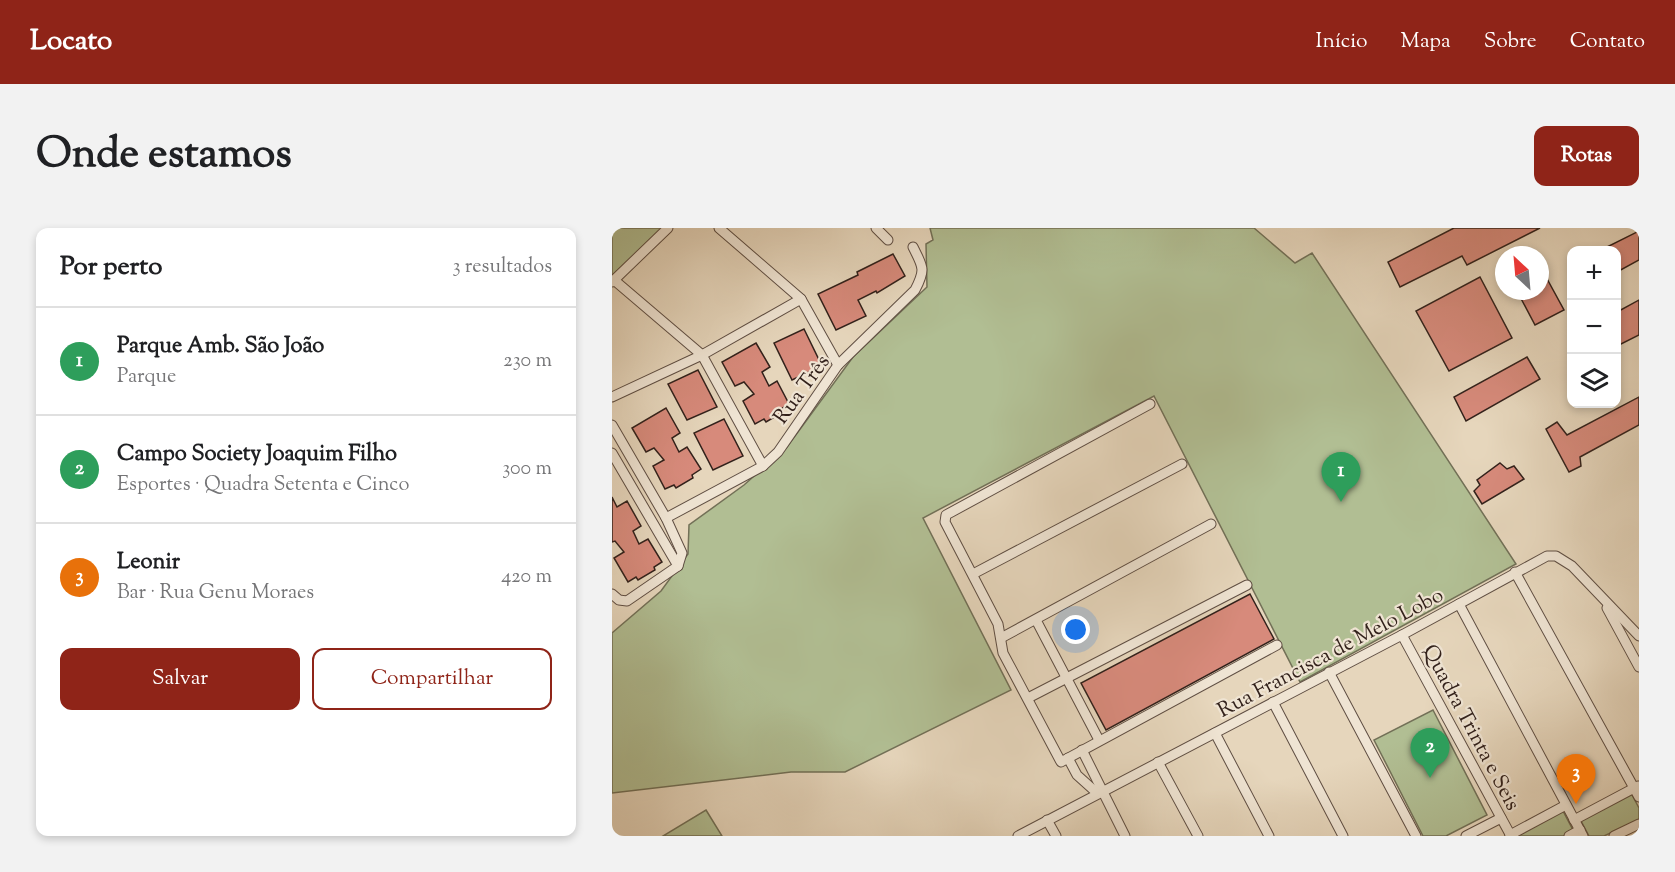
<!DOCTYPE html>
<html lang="pt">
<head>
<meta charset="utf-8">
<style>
  body { margin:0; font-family:"Sorts Mill Goudy",serif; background:#f2f2f2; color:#202124 }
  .controls { position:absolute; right:18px; top:18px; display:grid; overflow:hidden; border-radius:12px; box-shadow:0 3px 9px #0003 }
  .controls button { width:54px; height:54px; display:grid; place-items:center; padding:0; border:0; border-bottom:2px solid #e0e0e0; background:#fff; color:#202124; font:30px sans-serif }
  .compass { position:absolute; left:883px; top:18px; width:54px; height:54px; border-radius:50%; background:#fff; box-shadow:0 3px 9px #0003; rotate:334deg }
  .you { position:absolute; left:464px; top:402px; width:21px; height:21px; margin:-15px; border:4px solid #fff; border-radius:50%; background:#1a73e8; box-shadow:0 0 0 9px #1a73e833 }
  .badge { display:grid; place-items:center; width:39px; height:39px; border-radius:50%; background:#8f2418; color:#fff; font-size:20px; font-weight:700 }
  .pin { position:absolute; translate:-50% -50px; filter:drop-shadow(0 2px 3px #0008) }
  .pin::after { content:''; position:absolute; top:32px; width:21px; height:18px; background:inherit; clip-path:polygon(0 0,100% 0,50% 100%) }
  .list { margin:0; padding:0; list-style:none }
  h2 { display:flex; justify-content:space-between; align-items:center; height:78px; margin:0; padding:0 24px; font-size:26px }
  h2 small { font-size:20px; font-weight:400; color:#757577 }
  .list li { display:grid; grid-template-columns:39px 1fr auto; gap:18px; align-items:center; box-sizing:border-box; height:108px; padding:0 24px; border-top:2px solid #e0e0e0 }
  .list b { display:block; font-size:22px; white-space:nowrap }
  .list p { margin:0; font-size:20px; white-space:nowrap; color:#757577 }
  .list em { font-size:20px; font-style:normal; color:#757577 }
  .actions { display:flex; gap:12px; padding:18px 24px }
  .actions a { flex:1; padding:14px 0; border:2px solid #8f2418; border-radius:12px; text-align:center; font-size:21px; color:#8f2418 }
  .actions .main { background:#8f2418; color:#fff }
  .icon { flex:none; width:33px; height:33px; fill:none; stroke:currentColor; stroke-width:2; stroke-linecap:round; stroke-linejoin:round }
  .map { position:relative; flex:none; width:1027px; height:608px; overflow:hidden; border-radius:12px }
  header { display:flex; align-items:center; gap:36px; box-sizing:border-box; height:84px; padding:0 30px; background:#8f2418; color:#fff }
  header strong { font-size:28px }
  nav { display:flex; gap:33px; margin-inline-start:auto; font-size:21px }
  .intro { display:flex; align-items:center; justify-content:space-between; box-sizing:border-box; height:144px; padding:0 36px }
  h1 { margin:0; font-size:42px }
  .button { padding:15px 27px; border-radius:12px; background:#8f2418; color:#fff; font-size:21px; font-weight:700 }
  main { display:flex; gap:36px; padding:0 36px }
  aside { flex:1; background:#fff; border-radius:12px; box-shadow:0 3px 9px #0003 }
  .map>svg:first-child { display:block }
  .green { fill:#b1be93; stroke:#727057; stroke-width:1.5 }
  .building { fill:#d78a7b; stroke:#32211b; stroke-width:1.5 }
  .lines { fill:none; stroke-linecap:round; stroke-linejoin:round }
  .minor-casing { stroke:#5f4e43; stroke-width:11 }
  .minor { stroke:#efe4d3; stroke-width:9 }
  .labels { text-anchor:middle; stroke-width:4.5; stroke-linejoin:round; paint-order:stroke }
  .street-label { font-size:21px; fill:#32211b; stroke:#efe4d3 }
</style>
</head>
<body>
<header>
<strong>Locato</strong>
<nav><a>Início</a><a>Mapa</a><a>Sobre</a><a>Contato</a></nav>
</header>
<div class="intro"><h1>Onde estamos</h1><a class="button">Rotas</a></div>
<main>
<aside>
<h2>Por perto<small>3 resultados</small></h2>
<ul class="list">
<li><span class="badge" style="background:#2e9e5b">1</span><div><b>Parque Amb. São João</b><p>Parque</p></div><em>230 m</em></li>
<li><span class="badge" style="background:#2e9e5b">2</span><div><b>Campo Society Joaquim Filho</b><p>Esportes · Quadra Setenta e Cinco</p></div><em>300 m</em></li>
<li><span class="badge" style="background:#e8710a">3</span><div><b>Leonir</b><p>Bar · Rua Genu Moraes</p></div><em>420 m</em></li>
</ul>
<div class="actions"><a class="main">Salvar</a><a>Compartilhar</a></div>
</aside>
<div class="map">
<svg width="1027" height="608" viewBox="0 0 1027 608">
  <rect width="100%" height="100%" fill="#e6d6bc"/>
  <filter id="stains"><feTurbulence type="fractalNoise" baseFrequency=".00333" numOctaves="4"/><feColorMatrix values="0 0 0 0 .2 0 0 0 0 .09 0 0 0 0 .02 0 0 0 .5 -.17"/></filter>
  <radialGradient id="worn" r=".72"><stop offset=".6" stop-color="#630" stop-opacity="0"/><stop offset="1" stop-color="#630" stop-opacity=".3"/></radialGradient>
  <g class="green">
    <path d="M0,0h56l-56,54z"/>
    <path d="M318,0h324l41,35 17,-10 204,311 -216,118 -146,-286 -231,122 88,172 -166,82h-54l-179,21v-160l49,-42 27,-37 1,-29 55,-40 43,-38 66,-90 74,-70 -1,-43 7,-4z"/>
    <path d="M821,482l54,105 -41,21h-23l-49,-96z"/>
    <path d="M1019,565l8,15v12l-35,16h-15l-9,-17z"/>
    <path d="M94,582l16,26h-59z"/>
    <path d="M951,583l11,21 -8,4h-50z"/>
  </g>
  <g class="building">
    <path d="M842,0h86l-73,37 -5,-9 -62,31 -12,-25z"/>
    <path d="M1027,3v29l-22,12v-22h-16z"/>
    <path d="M281,26l12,22 -28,17 -1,-2 -18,9 8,16 -30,14 -18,-36 40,-19 -1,-3z"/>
    <path d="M928,38l24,44 -29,15 -18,-34h23z"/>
    <path d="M868,49l32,61 -63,33 -33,-60z"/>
    <path d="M1027,72v35l-22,11v-34z"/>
    <path d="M192,101l18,37 -30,14 -18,-37z"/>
    <path d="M144,115l14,24 -8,5 7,14 8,-5 12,23 -8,5 2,3 -17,10 -2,-3 -9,5 -12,-23 11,-7 -10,-12 -9,4 -13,-24z"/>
    <path d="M915,129l13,22 -74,42 -12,-24z"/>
    <path d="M86,142l19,37 -30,13 -19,-36z"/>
    <path d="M1027,169v28l-59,32 1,9 -12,6 -23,-43 11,-7 10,13z"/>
    <path d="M54,180l14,25 -8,5 7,14 8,-5 14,22 -9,6 1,3 -17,10 -2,-3 -9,4 -12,-23 11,-6 -10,-12 -8,4 -14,-24z"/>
    <path d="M112,191l19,37 -30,14 -19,-37z"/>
    <path d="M888,235l7,6 7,-3 10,13 -42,25 -8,-13 6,-6 -3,-5z"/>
    <path d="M0,269l5,10 10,-6 14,25 -8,5 6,13 9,-5 14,23 -8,5 1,3 -17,10 -2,-3 -8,5 -14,-24 10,-6 -9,-11 -3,1z"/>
    <path d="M638,366l24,45 -168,91 -25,-47z"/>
  </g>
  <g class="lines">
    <defs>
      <g id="minor">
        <path d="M107,0l82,71 37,66"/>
        <path d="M264,0l12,12"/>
        <path d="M2,52l88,75 61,111"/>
        <path d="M0,54l56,-54"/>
        <path d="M0,169l90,-42 99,-56"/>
        <path d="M538,176l-204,111 -1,7 53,102 5,29 58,109 216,-117"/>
        <path d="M0,197l54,93 16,35 -4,13 -51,35 -8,-1 -7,-6"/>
        <path d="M0,225l66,113"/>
        <path d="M54,290l97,-52 15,-14 60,-87 77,-75c11,-21 8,-23 -2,-43"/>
        <path d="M903,344l124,225"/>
        <path d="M361,346l209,-110"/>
        <path d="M847,376l124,232"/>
        <path d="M995,380l32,59"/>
        <path d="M424,392l63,120"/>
        <path d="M790,407l109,201"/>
        <path d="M389,410l210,-114"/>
        <path d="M717,444l87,164"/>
        <path d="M416,470l219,-113"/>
        <path d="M661,474l70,134"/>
        <path d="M603,505l54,103"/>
        <path d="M470,522l43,86"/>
        <path d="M456,530l9,17 20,18"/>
        <path d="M546,534l40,74"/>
        <path d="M435,592l9,16"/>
        <path d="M962,592l64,-34"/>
        <path d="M898,607l56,-30"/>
        <path d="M406,608l384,-201 145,-79h9l16,10 67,70"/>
        <path d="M854,608l35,-18"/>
        <path d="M957,608l11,-6"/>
        <path d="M1002,608l25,-12"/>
      </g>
    </defs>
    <use href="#minor" class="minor-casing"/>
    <use href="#minor" class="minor"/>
  </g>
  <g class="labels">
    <g class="street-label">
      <text transform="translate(189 161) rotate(-54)" y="7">Rua Três</text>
      <text transform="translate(718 424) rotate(-28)" y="7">Rua Francisca de Melo Lobo</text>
      <text transform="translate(860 499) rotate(62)" y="7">Quadra Trinta e Seis</text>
    </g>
  </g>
  <rect width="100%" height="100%" filter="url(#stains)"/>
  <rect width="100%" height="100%" fill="url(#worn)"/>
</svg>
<div class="controls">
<button>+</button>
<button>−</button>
<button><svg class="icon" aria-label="layers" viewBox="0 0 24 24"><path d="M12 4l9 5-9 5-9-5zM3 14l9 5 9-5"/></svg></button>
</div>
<svg class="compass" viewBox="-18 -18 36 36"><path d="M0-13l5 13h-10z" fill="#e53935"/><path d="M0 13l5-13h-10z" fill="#757577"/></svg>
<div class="you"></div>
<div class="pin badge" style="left:729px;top:274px;background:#2e9e5b">1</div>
<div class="pin badge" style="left:818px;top:550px;background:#2e9e5b">2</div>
<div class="pin badge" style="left:964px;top:576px;background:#e8710a">3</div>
</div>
</main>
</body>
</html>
